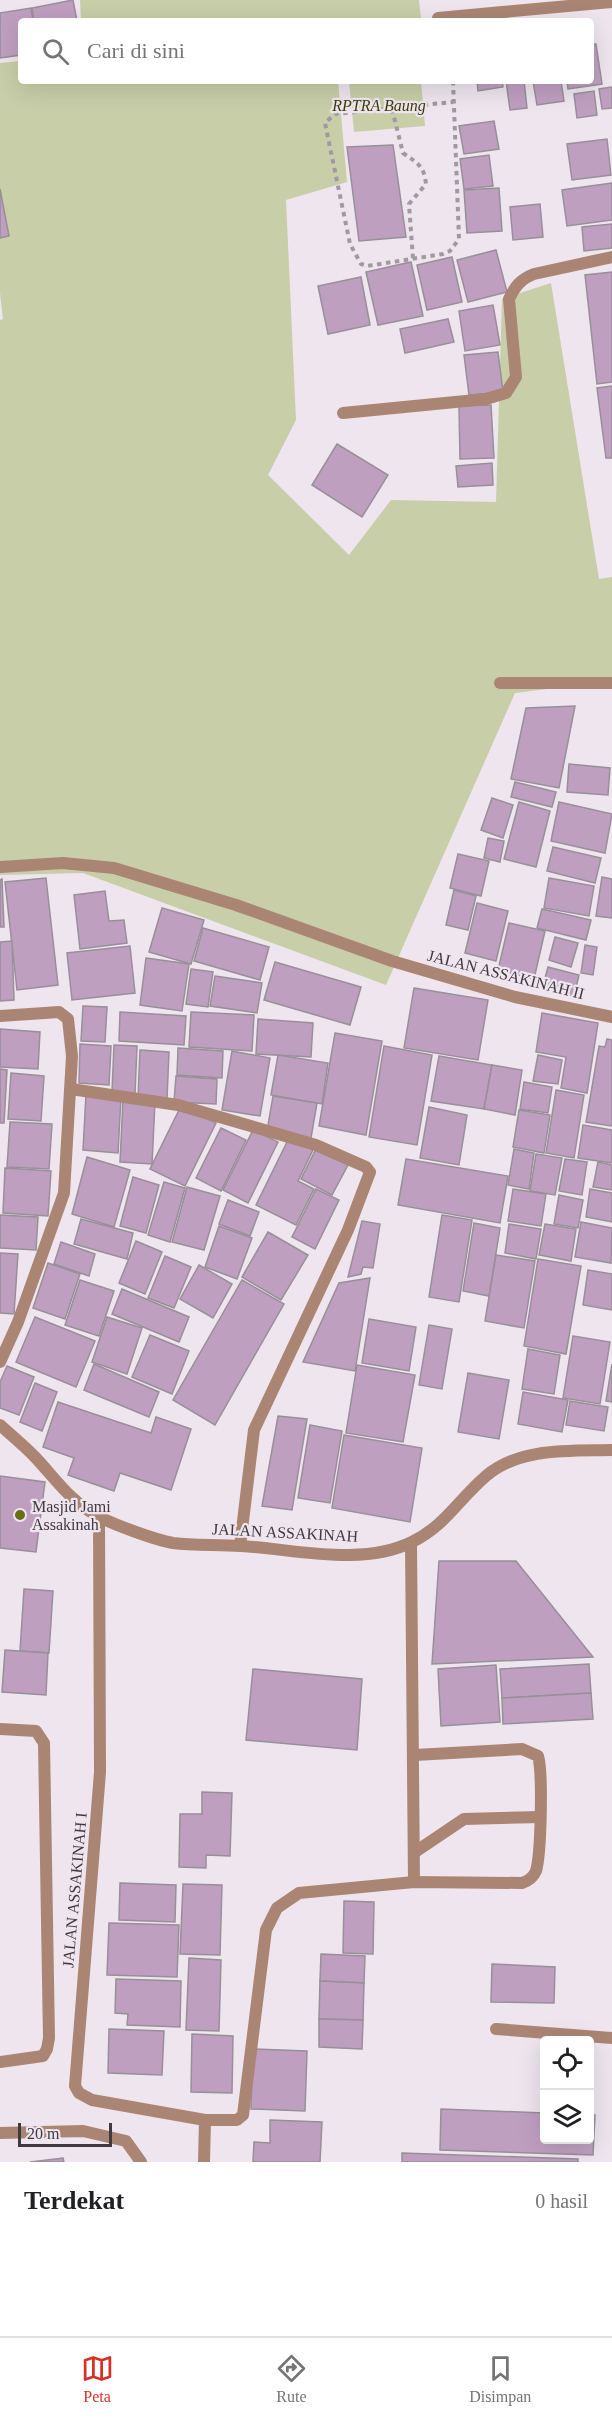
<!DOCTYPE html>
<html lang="id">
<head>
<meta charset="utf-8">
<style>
  body { margin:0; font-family:"Times New Roman",serif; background:#f6f6f6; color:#202124 }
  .controls { position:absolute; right:18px; bottom:18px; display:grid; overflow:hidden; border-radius:6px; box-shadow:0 6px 24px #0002 }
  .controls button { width:54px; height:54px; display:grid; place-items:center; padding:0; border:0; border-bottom:2px solid #e0e0e0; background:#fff; color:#202124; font:30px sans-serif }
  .scale { position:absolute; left:18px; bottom:15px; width:94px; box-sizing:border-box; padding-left:6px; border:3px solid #3e3a3e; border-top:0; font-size:16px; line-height:21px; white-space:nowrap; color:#3e3a3e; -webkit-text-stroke:4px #eee5ee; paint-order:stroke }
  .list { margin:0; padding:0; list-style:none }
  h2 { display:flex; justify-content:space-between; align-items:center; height:78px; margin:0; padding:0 24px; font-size:26px }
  h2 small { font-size:20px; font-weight:400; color:#757577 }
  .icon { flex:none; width:33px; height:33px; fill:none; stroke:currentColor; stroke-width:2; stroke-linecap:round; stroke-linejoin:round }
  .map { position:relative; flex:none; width:612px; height:2162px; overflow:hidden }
  .search { position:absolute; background:#fff; box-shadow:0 6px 24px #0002; left:18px; right:18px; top:18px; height:66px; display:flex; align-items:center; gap:15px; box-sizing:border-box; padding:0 21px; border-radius:6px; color:#757577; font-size:22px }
  .sheet { height:174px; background:#fff }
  nav { display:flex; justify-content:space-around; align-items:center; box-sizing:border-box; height:84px; border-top:2px solid #e0e0e0; background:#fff; font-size:16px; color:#757577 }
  nav a { display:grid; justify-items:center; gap:3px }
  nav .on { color:#d93025 }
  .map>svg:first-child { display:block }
  .green { fill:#c8cea8 }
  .building { fill:#bf9fc0; stroke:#988f98; stroke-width:1.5 }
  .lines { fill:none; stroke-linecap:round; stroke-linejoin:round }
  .path { stroke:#a099a0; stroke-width:4; stroke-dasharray:4.5 4.5; stroke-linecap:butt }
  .lane { stroke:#ab8573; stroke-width:12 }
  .street { stroke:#ab8573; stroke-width:12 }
  .poi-dot { fill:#686e13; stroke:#eee5ee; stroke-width:2 }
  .labels { text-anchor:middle; stroke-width:4.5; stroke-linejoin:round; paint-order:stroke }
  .park-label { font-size:16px; font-style:italic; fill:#3a3f0a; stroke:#eee5ee }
  .street-label { font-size:16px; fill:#3e3a3e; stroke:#eee5ee }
  .poi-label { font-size:16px; fill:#3e3a3e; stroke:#eee5ee; text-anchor:start }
</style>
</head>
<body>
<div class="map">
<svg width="612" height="2162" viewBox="0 0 612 2162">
  <rect width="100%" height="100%" fill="#eee5ee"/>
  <g class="green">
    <path d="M80,0h339l2,20 -340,1z"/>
    <path d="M21,61v20h317l9,101 -61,18 10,220 -28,55 81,80 42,-55 105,2 6,-203 49,-16 48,296 13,-2v104l-97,12 -129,292 -303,-112 -83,2v-555l3,-1 -3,-26v-230z"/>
    <path d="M349,81h72l4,45 -71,6z"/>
  </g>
  <g class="building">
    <path d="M73,0l4,21h-43l-2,-13z"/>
    <path d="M31,8l2,13h-12v34l-21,3v-45z"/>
    <path d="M596,44l6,40 -34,5 -1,-8h24v-36z"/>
    <path d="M477,81h25l1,6 -25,4z"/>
    <path d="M506,81h18l3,27 -17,2z"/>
    <path d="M533,81h28l3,20 -27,4z"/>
    <path d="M612,87v21l-10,1 -3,-20z"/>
    <path d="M594,91l3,24 -20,3 -3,-24z"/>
    <path d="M494,121l5,28 -35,5 -5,-28z"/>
    <path d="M607,139l4,36 -39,5 -5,-36z"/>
    <path d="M393,145l13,92 -47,4 -12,-94z"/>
    <path d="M489,155l4,31 -29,3 -4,-30z"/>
    <path d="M612,183v37l-45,6 -5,-36z"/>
    <path d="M499,188l3,43 -35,2 -3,-43z"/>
    <path d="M0,189l9,47 -9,2z"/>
    <path d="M540,204l3,33 -30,3 -3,-33z"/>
    <path d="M612,224v24l-28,3 -2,-24z"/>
    <path d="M496,250l11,42 -39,10 -11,-42z"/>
    <path d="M452,257l10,45 -35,8 -10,-45z"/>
    <path d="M411,262l12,54 -45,9 -12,-53z"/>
    <path d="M612,272v110l-15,2 -12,-109z"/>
    <path d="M361,277l9,48 -42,9 -10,-48z"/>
    <path d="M493,305l7,40 -35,6 -6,-40z"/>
    <path d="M448,319l6,23 -49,11 -5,-24z"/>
    <path d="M498,352l5,40 -34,3 -5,-40z"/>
    <path d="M612,386v72h-6l-9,-70z"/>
    <path d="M491,405l3,53 -34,1 -1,-53z"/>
    <path d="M337,444l51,31 -26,42 -50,-32z"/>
    <path d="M492,463l1,22 -35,2 -2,-21z"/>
    <path d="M575,706l-16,82 -48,-9 15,-71z"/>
    <path d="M569,764l41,4 -2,27 -41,-3z"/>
    <path d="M515,782l41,10 -4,15 -41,-10z"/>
    <path d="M492,798l21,7 -10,33 -22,-8z"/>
    <path d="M519,802l31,9 -14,56 -32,-8z"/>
    <path d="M559,802l53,12 -7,39 -54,-12z"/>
    <path d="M488,838l16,3 -4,21 -16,-4z"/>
    <path d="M553,847l48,11 -6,25 -48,-12z"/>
    <path d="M458,854l31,7 -8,35 -31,-8z"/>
    <path d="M602,877l10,2v39l-16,-2z"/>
    <path d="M46,878l12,107 -41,5 -12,-108z"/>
    <path d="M549,878l45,8 -5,30 -45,-8z"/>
    <path d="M2,879l2,48h-4v-47z"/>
    <path d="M454,890l22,6 -8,34 -22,-5z"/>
    <path d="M105,891l4,30 15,-1 3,23 -47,6 -6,-54z"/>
    <path d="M477,903l31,8 -12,50 -31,-8z"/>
    <path d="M162,908l42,12 -13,44 -42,-12z"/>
    <path d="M542,909l49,11 -5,20 -49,-12z"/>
    <path d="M509,923l36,8 -11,48 -36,-9z"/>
    <path d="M203,928l66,19 -9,33 -66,-19z"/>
    <path d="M555,937l23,6 -7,24 -22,-7z"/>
    <path d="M12,941l2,59 -14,1v-59z"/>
    <path d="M585,945l12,2 -4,28 -12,-2z"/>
    <path d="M130,946l5,47 -63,7 -5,-47z"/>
    <path d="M146,958l43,6 -7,47 -42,-6z"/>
    <path d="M275,962l86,25 -11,38 -86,-25z"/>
    <path d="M548,967l31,8 -5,21 -32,-7z"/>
    <path d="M191,969l22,3 -5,35 -22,-3z"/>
    <path d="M215,976l47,7 -5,30 -47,-7z"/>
    <path d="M414,988l74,12 -10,60 -74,-12z"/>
    <path d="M83,1006l24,1 -2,35 -24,-1z"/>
    <path d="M120,1012l66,4 -2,29 -65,-4z"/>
    <path d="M191,1012l63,3 -2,36 -63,-4z"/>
    <path d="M542,1013l56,10 -11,70 -26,-5 5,-31 -30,-5z"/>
    <path d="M258,1019l55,4 -2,34 -55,-3z"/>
    <path d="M0,1029l40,3 -2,37 -38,-2z"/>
    <path d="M335,1033l47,8 -16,94 -47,-9z"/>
    <path d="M607,1039l5,1v86l-26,-4 13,-76 6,1z"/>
    <path d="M80,1044l31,2 -2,39 -30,-2z"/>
    <path d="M114,1045l23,1 -2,48 -23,-2z"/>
    <path d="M384,1046l48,9 -15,90 -48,-8z"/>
    <path d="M178,1048l45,3 -1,27 -45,-3z"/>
    <path d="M140,1050l29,2 -2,47 -29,-2z"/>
    <path d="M232,1051l38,7 -10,58 -38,-6z"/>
    <path d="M278,1055l50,8 -6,41 -51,-9z"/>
    <path d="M538,1055l24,5 -4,24 -25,-3z"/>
    <path d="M439,1056l53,9 -8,44 -53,-8z"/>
    <path d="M492,1065l30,5 -7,45 -31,-6z"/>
    <path d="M0,1069l7,1 -3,53h-4z"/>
    <path d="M11,1073l33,3 -3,45 -33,-2z"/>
    <path d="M176,1076l41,3 -1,25 -42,-2z"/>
    <path d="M524,1082l28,5 -4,26 -28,-4z"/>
    <path d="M556,1090l28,5 -10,63 -28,-5z"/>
    <path d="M86,1094l35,3 -3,56 -35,-3z"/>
    <path d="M273,1096l44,7 -6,35 -44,-7z"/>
    <path d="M123,1100l32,2 -3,62 -32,-2z"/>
    <path d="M181,1106l35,17 -31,63 -35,-17z"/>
    <path d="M429,1107l38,8 -8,50 -39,-7z"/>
    <path d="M519,1110l31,5 -6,38 -31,-6z"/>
    <path d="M10,1122l42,2 -3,45 -42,-2z"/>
    <path d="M583,1125l29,5v33l-34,-5z"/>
    <path d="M221,1128l25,12 -25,51 -25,-13z"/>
    <path d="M253,1130l25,12 -30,61 -25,-13z"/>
    <path d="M289,1138l24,12 -15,31 16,8 -18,36 -40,-20z"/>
    <path d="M316,1149l32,16 -16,30 -31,-16z"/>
    <path d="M514,1149l20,4 -5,36 -21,-4z"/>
    <path d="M536,1154l26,4 -7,37 -25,-4z"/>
    <path d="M87,1157l43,13 -16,57 -42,-13z"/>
    <path d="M406,1159l102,17 -8,47 -102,-18z"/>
    <path d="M565,1159l22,3 -5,33 -23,-4z"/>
    <path d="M598,1162l14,3v25l-19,-3z"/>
    <path d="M5,1168l46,3 -3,45 -45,-3z"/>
    <path d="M133,1177l26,8 -13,48 -26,-7z"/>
    <path d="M164,1182l21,6 -15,54 -22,-7z"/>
    <path d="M187,1187l33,9 -16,54 -32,-8z"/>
    <path d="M316,1189l23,11 -24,49 -23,-12z"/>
    <path d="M513,1189l33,5 -5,32 -33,-5z"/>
    <path d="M590,1189l22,4v29l-26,-5z"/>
    <path d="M559,1195l24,5 -5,28 -24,-4z"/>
    <path d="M228,1200l31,12 -9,24 -31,-12z"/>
    <path d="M0,1215l38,2 -2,33 -36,-2z"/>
    <path d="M442,1215l30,5 -13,82 -30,-5z"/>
    <path d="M81,1219l52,14 -6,26 -53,-15z"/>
    <path d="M362,1221l18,3 -7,44 -10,-1 -2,7 -13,3z"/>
    <path d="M581,1222l31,6 -1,35 -36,-6z"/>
    <path d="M474,1223l26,5 -11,68 -26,-5z"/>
    <path d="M509,1224l32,5 -5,30 -31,-6z"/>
    <path d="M545,1224l31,5 -5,32 -32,-6z"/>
    <path d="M219,1226l33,12 -15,41 -32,-12z"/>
    <path d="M268,1232l40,23 -27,45 -39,-23z"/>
    <path d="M136,1241l26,11 -17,42 -26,-11z"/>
    <path d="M61,1242l34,12 -6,22 -35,-12z"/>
    <path d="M0,1253l18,1 -4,60 -14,-1z"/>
    <path d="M496,1255l39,6 -11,67 -39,-7z"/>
    <path d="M165,1256l26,11 -17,41 -26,-10z"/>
    <path d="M538,1259l43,7 -15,88 -42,-8z"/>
    <path d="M48,1263l32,11 -15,45 -32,-11z"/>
    <path d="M199,1265l33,19 -19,34 -33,-19z"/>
    <path d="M588,1270l24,4v36l-29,-5z"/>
    <path d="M370,1278l-15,93 -52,-9 36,-79z"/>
    <path d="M80,1280l34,11 -15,45 -34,-11z"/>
    <path d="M242,1280l42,24 -69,121 -42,-25z"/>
    <path d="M122,1289l67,28 -10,25 -67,-28z"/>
    <path d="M35,1317l60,24 -19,46 -60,-25z"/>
    <path d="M107,1317l35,11 -15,46 -35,-12z"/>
    <path d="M369,1319l47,8 -7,44 -47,-8z"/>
    <path d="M429,1325l23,4 -10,60 -23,-4z"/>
    <path d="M150,1335l39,16 -17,43 -40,-17z"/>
    <path d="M573,1336l37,6 -10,62 -37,-6z"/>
    <path d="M528,1349l32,6 -6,39 -32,-5z"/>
    <path d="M94,1364l65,28 -10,25 -65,-27z"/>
    <path d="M612,1364v38l-6,-1z"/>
    <path d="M357,1365l58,10 -12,67 -57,-9z"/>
    <path d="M7,1366l27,11 -15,38 -19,-7v-26z"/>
    <path d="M468,1373l41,7 -10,59 -41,-7z"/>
    <path d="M35,1383l22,9 -15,39 -22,-9z"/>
    <path d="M523,1392l45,8 -6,32 -44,-8z"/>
    <path d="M570,1401l38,6 -4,24 -38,-6z"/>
    <path d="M58,1402l93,31 5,-16 35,12 -20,61 -51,-17 -6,18 -46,-16 6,-17 -31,-11z"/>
    <path d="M278,1416l29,3 -15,91 -30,-4z"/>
    <path d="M310,1425l32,6 -12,72 -32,-5z"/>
    <path d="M344,1435l78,13 -12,74 -78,-14z"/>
    <path d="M0,1476l45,6 -9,70 -36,-4z"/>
    <path d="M439,1561h77l77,96 -161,7z"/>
    <path d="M24,1589l29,2 -4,62 -29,-2z"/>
    <path d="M5,1650l43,3 -2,42 -44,-3z"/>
    <path d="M589,1664l2,29 -89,5 -2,-29z"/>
    <path d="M496,1665l4,57 -59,4 -3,-57z"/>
    <path d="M253,1669l109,10 -5,71 -111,-10z"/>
    <path d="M591,1693l2,26 -90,5 -1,-26z"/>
    <path d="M202,1792l30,1 -2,63 -24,-1v13l-27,-1 1,-53h22z"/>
    <path d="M120,1883l56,2 -1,37 -56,-2z"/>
    <path d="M183,1884l39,1 -2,70 -40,-1z"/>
    <path d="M344,1901l30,1 -1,52 -30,-1z"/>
    <path d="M109,1923l70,2 -2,52 -70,-2z"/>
    <path d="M321,1954l44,2 -1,27 -44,-2z"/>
    <path d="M189,1958l32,2 -2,71 -33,-1z"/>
    <path d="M492,1964l63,3 -1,36 -63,-1z"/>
    <path d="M116,1979l65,2 -1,46 -53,-2 1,-11 -13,-1z"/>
    <path d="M320,1981l44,2 -1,37 -44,-1z"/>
    <path d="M319,2019l44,1 -1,29 -43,-2z"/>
    <path d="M109,2029l55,2 -2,44 -54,-2z"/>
    <path d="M192,2034l41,2 -1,57 -41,-1z"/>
    <path d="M253,2049l54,2 -2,60 -54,-2z"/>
    <path d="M441,2109l103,4v27h46v-26l5,1 -2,40 -153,-5z"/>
    <path d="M270,2120l52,2 -2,40h-67l1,-20 16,1z"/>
    <path d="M402,2153l176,6v3h-176z"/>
    <path d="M63,2158l1,4h-34z"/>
  </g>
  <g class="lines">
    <g class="path">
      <path d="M453,81l6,158 -9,12 -7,3 -76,12 -6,-2 -11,-20 -25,-121 10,-9 118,-12"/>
      <path d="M392,109l11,44c14,10 21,12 23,31l-17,20 4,55"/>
    </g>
    <g class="lane">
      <path d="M411,1543l3,339"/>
      <path d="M0,1729l36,2 8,12 5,295 -2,11 -4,7 -43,6"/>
      <path d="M415,1852l49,-33 76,-2"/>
      <path d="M496,2029l116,9"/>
      <path d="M205,2120h32l6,-5 23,-185 11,-22 22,-15 115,-11 108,1c6,-2 11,-5 14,-12 5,-17 7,-98 2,-115l-16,-7 -107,6"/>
      <path d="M0,2133l83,-2 43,10 15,21"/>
    </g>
    <g class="street">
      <path d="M438,18l174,-16"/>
      <path d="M343,413l143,-14 20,-6 10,-16 -7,-78c6,-13 12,-20 25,-25l78,-17"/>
      <path d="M500,683h112"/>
      <path d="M0,867l63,-4 51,5 122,37 156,56 123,36 97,20"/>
      <path d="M0,1016l59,-4 9,7 4,37 -8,137 -46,129 -18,40"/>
      <path d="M71,1089l107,16 138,40 50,22 4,5 -22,58 -94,200 -14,116"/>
      <path d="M0,1425c11,10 23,20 34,31 21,22 35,44 62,59 15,9 60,25 77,28 22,3 46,1 68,3 54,3 120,21 171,-4 34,-17 46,-42 74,-66 34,-29 84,-25 126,-26"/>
      <path d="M99,1517l1,255 -25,314 4,7 13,7 113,20 -1,42"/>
    </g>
  </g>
  <circle class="poi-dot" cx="20" cy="1515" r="6"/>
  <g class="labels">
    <g class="park-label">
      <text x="379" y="111">RPTRA Baung</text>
    </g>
    <g class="street-label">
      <text transform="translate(506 974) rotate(14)" y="6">JALAN ASSAKINAH II</text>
      <text transform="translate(285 1532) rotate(3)" y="6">JALAN ASSAKINAH</text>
      <text transform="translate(74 1890) rotate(-85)" y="6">JALAN ASSAKINAH I</text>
    </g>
    <g class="poi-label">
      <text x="32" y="1512">Masjid Jami<tspan x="32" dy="18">Assakinah</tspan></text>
    </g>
  </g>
</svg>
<div class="controls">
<button><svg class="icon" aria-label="locate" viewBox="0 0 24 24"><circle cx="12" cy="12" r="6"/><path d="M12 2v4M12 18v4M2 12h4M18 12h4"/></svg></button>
<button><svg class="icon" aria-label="layers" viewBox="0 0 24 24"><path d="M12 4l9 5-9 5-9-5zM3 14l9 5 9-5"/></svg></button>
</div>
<div class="scale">20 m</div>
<div class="search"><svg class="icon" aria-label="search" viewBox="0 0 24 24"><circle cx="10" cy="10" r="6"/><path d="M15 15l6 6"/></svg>Cari di sini</div>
</div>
<section class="sheet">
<h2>Terdekat<small>0 hasil</small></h2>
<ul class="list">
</ul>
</section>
<nav>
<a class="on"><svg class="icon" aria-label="map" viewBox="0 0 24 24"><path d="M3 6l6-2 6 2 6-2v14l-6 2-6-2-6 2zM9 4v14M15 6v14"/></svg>Peta</a>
<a><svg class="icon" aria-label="directions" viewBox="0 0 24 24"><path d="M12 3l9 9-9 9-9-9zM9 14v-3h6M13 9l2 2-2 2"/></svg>Rute</a>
<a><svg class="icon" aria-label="saved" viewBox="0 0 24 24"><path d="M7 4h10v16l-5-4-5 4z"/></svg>Disimpan</a>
</nav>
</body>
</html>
